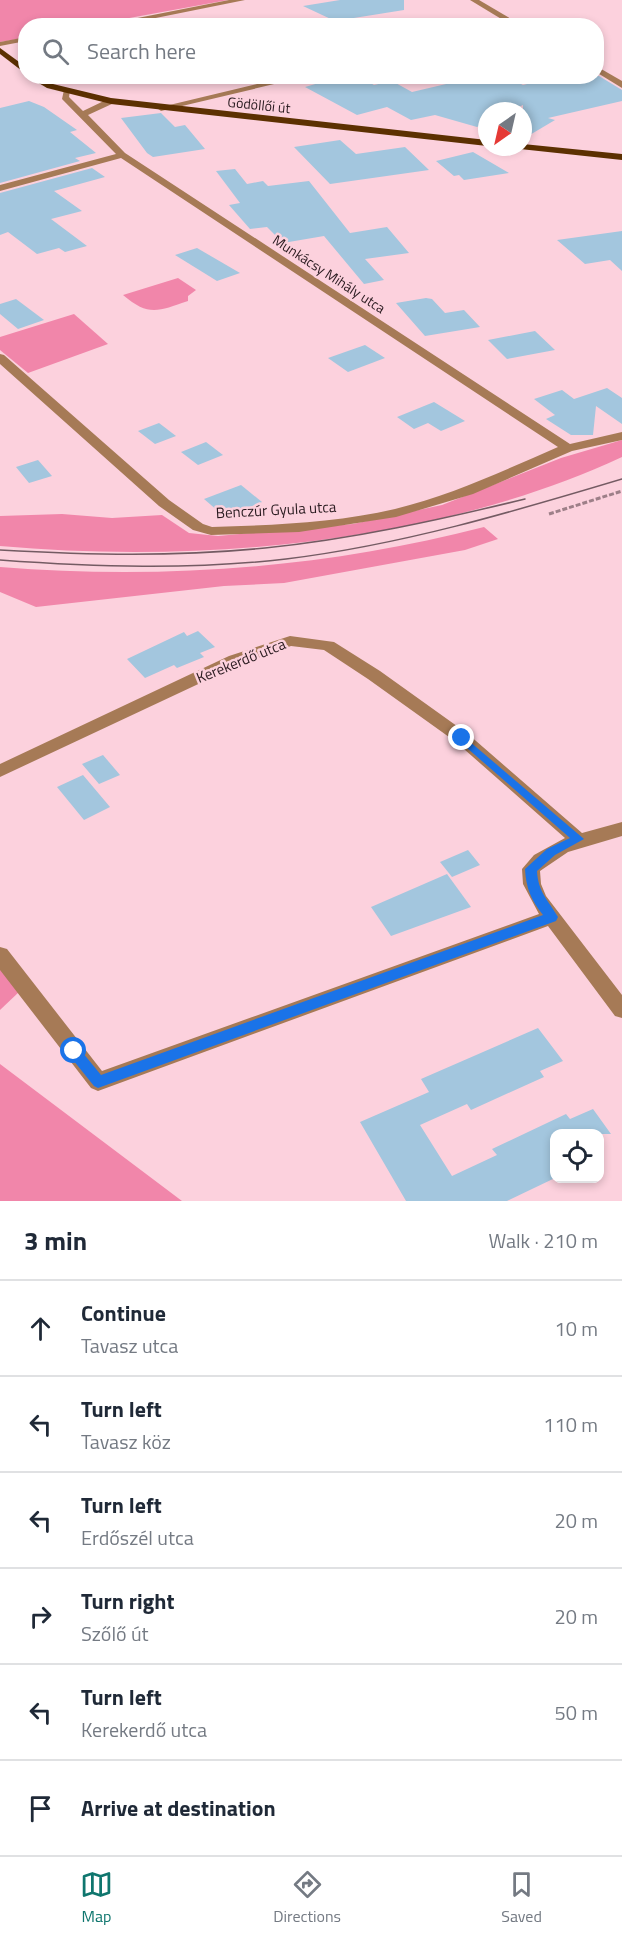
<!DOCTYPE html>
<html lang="en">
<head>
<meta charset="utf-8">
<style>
  body { margin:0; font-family:"Titillium Web",sans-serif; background:#f2f2f3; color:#1f2937 }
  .controls { position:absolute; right:18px; bottom:18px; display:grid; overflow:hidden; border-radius:12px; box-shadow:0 3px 9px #0003 }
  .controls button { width:54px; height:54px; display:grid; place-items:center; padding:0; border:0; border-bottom:2px solid #e0e1e3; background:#fff; color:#1f2937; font:30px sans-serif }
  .compass { position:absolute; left:478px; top:102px; width:54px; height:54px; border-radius:50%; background:#fff; box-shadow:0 3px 9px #0003; rotate:214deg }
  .stop { position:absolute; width:18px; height:18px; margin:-14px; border:4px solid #1a73e8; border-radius:50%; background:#fff }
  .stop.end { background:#1a73e8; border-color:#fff; box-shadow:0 2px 6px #0008 }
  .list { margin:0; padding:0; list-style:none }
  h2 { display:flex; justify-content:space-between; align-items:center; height:78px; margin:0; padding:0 24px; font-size:26px }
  h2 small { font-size:20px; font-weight:400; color:#747a83 }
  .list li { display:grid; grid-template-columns:39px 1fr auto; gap:18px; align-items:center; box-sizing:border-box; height:96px; padding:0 24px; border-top:2px solid #e0e1e3 }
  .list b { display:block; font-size:22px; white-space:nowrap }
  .list p { margin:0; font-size:20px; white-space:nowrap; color:#747a83 }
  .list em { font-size:20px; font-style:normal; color:#747a83 }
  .icon { flex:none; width:33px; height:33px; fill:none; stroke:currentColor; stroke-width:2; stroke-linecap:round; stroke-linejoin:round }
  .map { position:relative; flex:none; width:622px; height:1201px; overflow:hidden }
  .search { position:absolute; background:#fff; box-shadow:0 3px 9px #0003; left:18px; right:18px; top:18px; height:66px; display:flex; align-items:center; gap:15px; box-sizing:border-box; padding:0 21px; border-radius:24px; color:#747a83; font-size:22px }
  .sheet { height:654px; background:#fff }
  nav { display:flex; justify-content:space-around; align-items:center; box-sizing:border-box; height:84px; border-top:2px solid #e0e1e3; background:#fff; font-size:16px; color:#747a83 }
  nav a { display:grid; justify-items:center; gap:3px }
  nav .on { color:#0f766e }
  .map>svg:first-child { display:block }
  .green { fill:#f186aa }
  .building { fill:#a3c6de }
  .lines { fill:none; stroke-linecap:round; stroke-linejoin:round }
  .path { stroke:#9d7f88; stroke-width:3; stroke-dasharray:5 2; stroke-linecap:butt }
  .minor { fill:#a67a56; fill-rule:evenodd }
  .major { fill:#5c3001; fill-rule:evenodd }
  .tram { stroke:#745b63; stroke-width:1.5 }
  .route { fill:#1a73e8 }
  .labels { text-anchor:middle; stroke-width:5; stroke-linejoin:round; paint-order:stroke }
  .far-street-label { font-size:14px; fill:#291a1f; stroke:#fcd1dd }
  .street-label { font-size:15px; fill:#291a1f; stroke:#fcd1dd }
</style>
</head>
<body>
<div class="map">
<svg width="622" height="1201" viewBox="0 0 622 1201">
  <rect width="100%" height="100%" fill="#fcd1dd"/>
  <g class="green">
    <path d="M0,0h228l-137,25 -65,1 -1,12 -25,4z"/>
    <path d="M178,278l18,12 -8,6v5c-30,10 -39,16 -65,-6z"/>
    <path d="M74,314l34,30 -80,29 -28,-23v-13z"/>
    <path d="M622,440v17c-185,86 -420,107 -622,89v-30l62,-2 50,4 50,-3 27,18 29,3 135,-12 89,-19 119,-47z"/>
    <path d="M484,527l14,12 -33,11 -181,33 -60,3 -188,21 -36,-15v-25c164,13 325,1 484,-40z"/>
    <path d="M0,962l20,29 -20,19z"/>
    <path d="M0,1064l178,134 4,3h-182z"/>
  </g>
  <g class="building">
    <path d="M340,0h64v10l-69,11 -32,-15z"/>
    <path d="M343,76h15l16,9 18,-4 20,11 64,-15 19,7 18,-4 10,5 36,-9h40l23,14v11l-74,17 7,2 -32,19v-34l-13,6h-23v11l-10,5 -42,-12 -24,5 -24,-13 -30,8 -52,-28z"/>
    <path d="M29,101l15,6 33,23 -7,2 26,21 -21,5 5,3 -80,22v-75z"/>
    <path d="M161,113l14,14 10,-2 20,24 -52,8 -6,-4 -26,-35z"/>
    <path d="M340,140l16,14 49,-7 24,23 -99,14 -36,-37z"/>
    <path d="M473,152l36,21 -45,7 -5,-5 -5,1 -18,-15z"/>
    <path d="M92,168l13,9 -51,14 28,20 -31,8 36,27 -22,6 -6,-4 -22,6 -29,-22 -8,3v-42z"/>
    <path d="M235,169l12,15 16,-3 5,5 41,-5 41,52 37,-6 22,26 -44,6 19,21 -20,4 -40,-48 -41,7 -16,-16 -17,2 -21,-24 11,-2 -24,-32z"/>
    <path d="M622,231v40l-12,-11 -25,4 -28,-24z"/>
    <path d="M197,248l43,25 -23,8 -42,-26z"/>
    <path d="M426,298l6,1 13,14 19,-3 16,17 -55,9 -29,-33z"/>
    <path d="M16,299l28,21 -26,9 -18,-15v-10z"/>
    <path d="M535,331l20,19 -48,9 -19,-19z"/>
    <path d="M365,345l20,13 -37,14 -20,-14z"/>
    <path d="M607,388l15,10v26l-26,-18 -3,29h-22l-25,-16 9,-4 -21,-16 28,-9 12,9z"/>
    <path d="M434,402l31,19 -24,10 -13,-8 -14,6 -17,-12z"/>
    <path d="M159,423l17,13 -21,8 -17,-13z"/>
    <path d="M206,442l17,13 -25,10 -17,-13z"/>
    <path d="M38,460l14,16 -23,7 -13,-16z"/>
    <path d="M241,485l21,17 -37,15 -21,-18z"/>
    <path d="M198,631l17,16 -15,6 4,4 -27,11 -3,-3 -29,13 -18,-19 57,-27 3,4z"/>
    <path d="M103,755l17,20 -21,9 -17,-20z"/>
    <path d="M83,775l27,32 -26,13 -27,-33z"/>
    <path d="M468,850l12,15 -28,12 -12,-15z"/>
    <path d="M447,874l24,33 -80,29 -20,-29z"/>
    <path d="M538,1028l25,33 -23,10 4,6 -73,33 -4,-6 -47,21 32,51 45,-21 -5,-6 74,-35 4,5 23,-10 18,25h-56v44l-48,23h-101l-46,-79 69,-30 -8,-13z"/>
  </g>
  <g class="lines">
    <path class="path" d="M549,514l73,-23"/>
    <g class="minor">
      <path d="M229,0h16l-129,26h-19z"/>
      <path d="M470,0h9l44,26h-10z"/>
      <path d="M282,21l9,3 1,2 -13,-1z"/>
      <path d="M26,37v4l-26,5v-4z"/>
      <path d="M596,66l26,15v7l-26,-16z"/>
      <path d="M290,76h18l-147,35 -4,-3z"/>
      <path d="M64,90h6l-1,7 14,14 25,-12h6v4l-26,12 37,38 445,291 52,-12v8l-50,11 -99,43 -77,23 -97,15 -88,3 -18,-5 -34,-24 -159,-142v-10l4,1 165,145 34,24 9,3c61,-2 123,-4 183,-18 57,-14 110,-39 163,-62l-437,-289 -121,33v-6l116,-31 -54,-55z"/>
      <path d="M290,636l44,6 46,29 88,63 114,99 40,-11v14l-54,16 -28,19 1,13 5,12 76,99v23l-7,-2 -67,-90 -450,165 -7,-3 -91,-118v-23l7,2 95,122 437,-157 -16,-30 -1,-15 12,-14 31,-17 -109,-96 -88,-63 -44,-29 -33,-4 -50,18 -241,113v-13l229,-108z"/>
    </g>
    <g class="major">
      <path d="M0,48l26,19v7l-26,-20z"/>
      <path d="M27,76h11l15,8 58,14 376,42v6l-376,-42 -64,-16z"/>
      <path d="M523,144l99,10v6l-102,-11 -2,-2h5z"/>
    </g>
    <g class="tram">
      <path d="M0,550c88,5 176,7 265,-2 88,-9 174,-28 260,-49"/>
      <path d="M0,560c95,7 191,10 286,-1 115,-14 226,-47 336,-80"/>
    </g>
  </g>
  <path class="route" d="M462,735l122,104 -29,16 -18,16c1,21 11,29 21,46l-2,4 -458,167 -4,-2 -25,-31v-8h9l23,28 442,-160c-12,-15 -17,-27 -18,-46l22,-20 23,-11 -111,-97 -2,-3z"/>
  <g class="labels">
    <g class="far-street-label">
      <text transform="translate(259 105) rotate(6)" y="5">Gödöllői út</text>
      <text transform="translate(329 274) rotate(33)" y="5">Munkácsy Mihály utca</text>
    </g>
    <g class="street-label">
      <text transform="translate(276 510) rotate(-3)" y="5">Benczúr Gyula utca</text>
      <text transform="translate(241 661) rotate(-22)" y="5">Kerekerdő utca</text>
    </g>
  </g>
</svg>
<div class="controls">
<button><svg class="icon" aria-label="locate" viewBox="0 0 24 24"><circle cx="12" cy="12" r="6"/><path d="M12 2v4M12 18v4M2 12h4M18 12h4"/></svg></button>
</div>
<svg class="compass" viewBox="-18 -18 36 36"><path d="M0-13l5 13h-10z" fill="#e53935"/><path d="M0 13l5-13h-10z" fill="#747a83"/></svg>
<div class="stop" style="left:74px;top:1051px"></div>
<div class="stop end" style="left:462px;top:738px"></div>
<div class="search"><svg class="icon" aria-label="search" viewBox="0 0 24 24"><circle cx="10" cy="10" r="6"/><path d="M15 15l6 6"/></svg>Search here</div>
</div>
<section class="sheet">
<h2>3 min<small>Walk · 210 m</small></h2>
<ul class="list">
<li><svg class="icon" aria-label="ahead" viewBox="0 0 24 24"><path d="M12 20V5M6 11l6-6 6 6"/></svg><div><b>Continue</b><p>Tavasz utca</p></div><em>10 m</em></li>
<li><svg class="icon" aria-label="left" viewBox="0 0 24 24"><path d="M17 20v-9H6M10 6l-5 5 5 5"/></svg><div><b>Turn left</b><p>Tavasz köz</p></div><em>110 m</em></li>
<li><svg class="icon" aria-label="left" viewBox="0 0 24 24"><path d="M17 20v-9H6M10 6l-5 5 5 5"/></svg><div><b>Turn left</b><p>Erdőszél utca</p></div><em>20 m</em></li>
<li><svg class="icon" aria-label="right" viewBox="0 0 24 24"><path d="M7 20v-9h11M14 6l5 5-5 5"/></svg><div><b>Turn right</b><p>Szőlő út</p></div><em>20 m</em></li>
<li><svg class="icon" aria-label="left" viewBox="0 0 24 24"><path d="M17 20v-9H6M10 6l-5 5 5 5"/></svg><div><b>Turn left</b><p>Kerekerdő utca</p></div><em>50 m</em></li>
<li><svg class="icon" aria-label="arrive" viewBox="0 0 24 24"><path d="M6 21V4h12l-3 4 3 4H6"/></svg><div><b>Arrive at destination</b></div></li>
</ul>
</section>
<nav>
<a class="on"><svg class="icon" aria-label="map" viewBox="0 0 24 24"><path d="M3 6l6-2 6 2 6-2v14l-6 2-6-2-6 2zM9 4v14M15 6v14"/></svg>Map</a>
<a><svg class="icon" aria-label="directions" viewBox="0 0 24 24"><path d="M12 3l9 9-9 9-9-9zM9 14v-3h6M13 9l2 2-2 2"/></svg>Directions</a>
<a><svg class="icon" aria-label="saved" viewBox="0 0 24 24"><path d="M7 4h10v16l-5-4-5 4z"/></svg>Saved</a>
</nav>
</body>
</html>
